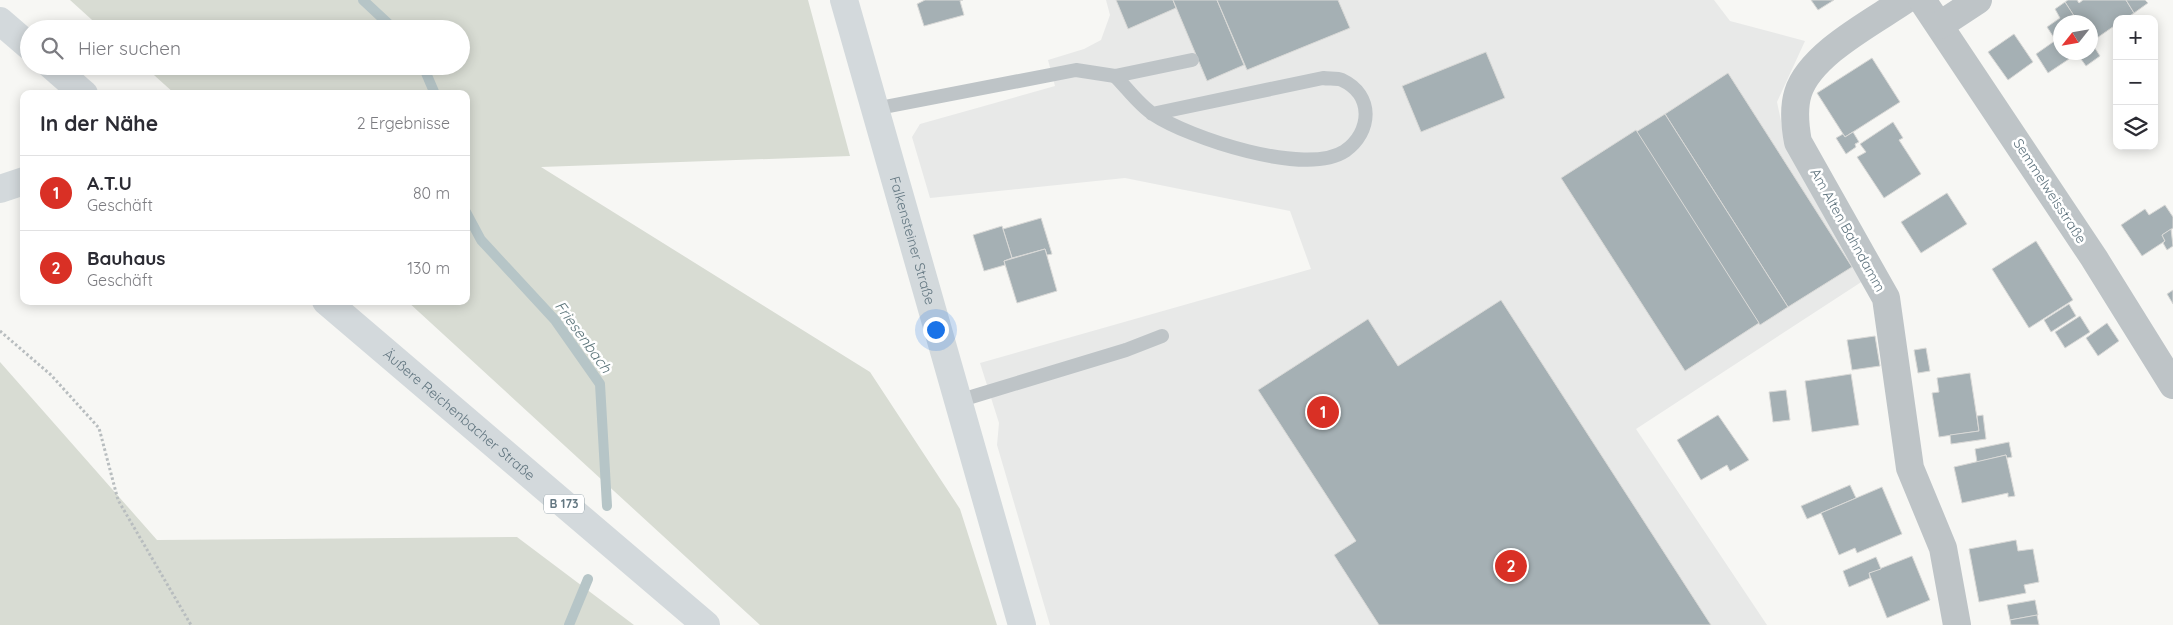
<!DOCTYPE html>
<html lang="de">
<head>
<meta charset="utf-8">
<style>
  body { margin:0; font-family:Quicksand,sans-serif; background:#f2f2f3; color:#2b2b33 }
  .controls { position:absolute; right:15px; top:15px; display:grid; overflow:hidden; border-radius:10px; box-shadow:0 2px 12px #0003 }
  .controls button { width:45px; height:45px; display:grid; place-items:center; padding:0; border:0; border-bottom:1px solid #e1e1e2; background:#fff; color:#2b2b33; font:25px sans-serif }
  .compass { position:absolute; left:2053px; top:15px; width:45px; height:45px; border-radius:50%; background:#fff; box-shadow:0 2px 12px #0003; rotate:239deg }
  .you { position:absolute; left:935px; top:329px; width:18px; height:18px; margin:-12px; border:4px solid #fff; border-radius:50%; background:#1a73e8; box-shadow:0 0 0 8px #1a73e833 }
  .badge { display:grid; place-items:center; width:32px; height:32px; border-radius:50%; background:#d93025; color:#fff; font-size:16px; font-weight:700 }
  .pin { position:absolute; translate:-50% -50%; border:2px solid #fff; box-shadow:0 1px 5px #0006 }
  .list { margin:0; padding:0; list-style:none }
  h2 { display:flex; justify-content:space-between; align-items:center; height:65px; margin:0; padding:0 20px; font-size:21px }
  h2 small { font-size:16px; font-weight:400; color:#7c7c81 }
  .list li { display:grid; grid-template-columns:32px 1fr auto; gap:15px; align-items:center; box-sizing:border-box; height:75px; padding:0 20px; border-top:1px solid #e1e1e2 }
  .list b { display:block; font-size:19px; white-space:nowrap }
  .list p { margin:0; font-size:16px; white-space:nowrap; color:#7c7c81 }
  .list em { font-size:16px; font-style:normal; color:#7c7c81 }
  .icon { flex:none; width:28px; height:28px; fill:none; stroke:currentColor; stroke-width:2; stroke-linecap:round; stroke-linejoin:round }
  .map { position:relative; flex:none; width:2173px; height:625px; overflow:hidden }
  .search { position:absolute; background:#fff; box-shadow:0 2px 12px #0003; left:20px; top:20px; width:450px; height:55px; display:flex; align-items:center; gap:12px; box-sizing:border-box; padding:0 18px; border-radius:28px; color:#7c7c81; font-size:19px }
  .panel { position:absolute; background:#fff; box-shadow:0 2px 12px #0003; left:20px; top:90px; width:450px; height:215px; border-radius:10px }
  .map>svg:first-child { display:block }
  .built { fill:#e8e9e8 }
  .green { fill:#d8dcd3 }
  .lines { fill:none; stroke-linecap:round; stroke-linejoin:round }
  .stream { stroke:#b6c5c7; stroke-width:10 }
  .building { fill:#a5b0b4; stroke:#d9d9d7 }
  .path { stroke:#b8bdbf; stroke-width:3; stroke-dasharray:2.5 2.5; stroke-linecap:butt }
  .lane { stroke:#bec4c7; stroke-width:14 }
  .street { stroke:#bec4c7; stroke-width:28 }
  .secondary { stroke:#d3d9dc; stroke-width:28 }
  .primary { stroke:#d3d9dc; stroke-width:28 }
  .labels { text-anchor:middle; stroke-width:5; stroke-linejoin:round; paint-order:stroke }
  .shield { fill:#fff; stroke:#919fa6; stroke-width:1 }
  .shield-label { font-size:12px; font-weight:bold; fill:#627680 }
  .street-label { font-size:14px; fill:#627680; stroke:#fff }
  .water-label { font-size:15px; font-style:italic; fill:#5d767b; stroke:#fff }
</style>
</head>
<body>
<div class="map">
<svg width="2173" height="625" viewBox="0 0 2173 625">
  <rect width="100%" height="100%" fill="#f7f7f4"/>
  <path class="built" d="M1106,0h608l16,21 75,20 -28,61 8,38 84,137 -233,152 131,196h-717l-53,-180 2,-22 -19,-60 331,-94 -21,-58 -165,-33 -195,20 -18,-61 8,-13 135,-38 -7,-26 36,-11 17,-9 9,-25z"/>
  <g class="green">
    <path d="M70,0h738l42,156 -309,11 329,205 90,137 37,116h-237l-353,-324h59v-207h-291l-31,-28h317v-37h-359z"/>
    <path d="M0,362l157,178 360,-3 117,88h-634z"/>
  </g>
  <g class="lines">
    <g class="stream">
      <path d="M363,0l31,29"/>
      <path d="M423,66l12,28"/>
      <path d="M466,212l15,28 74,80 45,64 7,122"/>
      <path d="M569,625l19,-46"/>
    </g>
  </g>
  <g class="building">
    <path d="M925,0h38l-3,1 4,14 -40,11 -7,-22z"/>
    <path d="M1116,0h57l3,8 -48,21z"/>
    <path d="M1173,0h44l27,65 -37,16z"/>
    <path d="M1217,0h121l12,28 -103,42z"/>
    <path d="M1811,0h23l-16,10z"/>
    <path d="M2068,0h9l2,3 4,-3h43l8,13 -9,6h-8v5l-26,18 -1,-20h-12l-13,-20z"/>
    <path d="M2126,0h19l3,3 -14,10z"/>
    <path d="M2065,2l13,20h-18v25l-13,-20 13,-9 -5,-9z"/>
    <path d="M2014,34l19,28 -25,18 -20,-28z"/>
    <path d="M2056,40l4,7v5h4l5,7 -21,14 -12,-19z"/>
    <path d="M2091,42l9,14 -14,10 -10,-14h14z"/>
    <path d="M1486,52l19,46 -84,34 -19,-46z"/>
    <path d="M1872,58l28,44 -55,35 -28,-44z"/>
    <path d="M1728,73l124,194 -64,40 -123,-193z"/>
    <path d="M1665,114l123,193 -28,18 -124,-193z"/>
    <path d="M1893,122l10,16 -4,2 22,34 -37,24 -27,-41 9,-5 -6,-8z"/>
    <path d="M1636,130l123,193 -74,48 -124,-193z"/>
    <path d="M1853,132l6,10 -4,2 1,3 -10,7 -10,-16 7,-4 2,3z"/>
    <path d="M1947,193l20,31 -46,29 -20,-31z"/>
    <path d="M2165,205l8,12v11l-11,7 3,6 -23,15 -21,-31 24,-16 4,6z"/>
    <path d="M1041,218l11,36 -5,1 -2,-6 -33,9 -9,-29z"/>
    <path d="M1002,226l10,32 -8,3 1,4 -21,6 -11,-36z"/>
    <path d="M2171,229l2,17 -6,4 -4,-7 2,-2 -3,-6z"/>
    <path d="M2036,241l37,59 -44,28 -37,-59z"/>
    <path d="M1045,249l12,42 -40,12 -13,-42z"/>
    <path d="M2173,290v14l-6,-10z"/>
    <path d="M1501,300l210,325h-332l-45,-70 22,-14 -98,-151 110,-71 30,47z"/>
    <path d="M2069,304l7,12 -25,16 -7,-12z"/>
    <path d="M2080,316l10,16 -25,16 -10,-16z"/>
    <path d="M2107,323l12,18 -21,15 -12,-18z"/>
    <path d="M1875,336l5,30 -28,4 -5,-30z"/>
    <path d="M1926,348l4,23 -12,2 -4,-23z"/>
    <path d="M1970,373l9,58 -40,6 -7,-44 7,-1 -2,-14z"/>
    <path d="M1851,374l8,51 -47,7 -7,-51z"/>
    <path d="M1786,390l4,30 -17,2 -4,-30z"/>
    <path d="M1718,415l31,45 -19,11 -3,-6 -26,15 -24,-40z"/>
    <path d="M1983,415l3,24 -35,5 -1,-9 29,-4 -2,-15z"/>
    <path d="M2009,442l3,15 -5,1 -1,-3 -29,7 -2,-13z"/>
    <path d="M2006,455l9,41 -7,1v-4l-46,10 -8,-36z"/>
    <path d="M1850,485l6,13 -49,21 -6,-13z"/>
    <path d="M1882,487l20,47 -45,19 -2,-5 -16,7 -18,-42z"/>
    <path d="M2016,540l2,11 15,-2 6,33 -15,3 2,8 -47,9 -10,-53z"/>
    <path d="M1912,556l18,44 -43,18 -18,-45z"/>
    <path d="M1876,557l5,12 -12,4 1,5 -21,9 -6,-16z"/>
    <path d="M2035,600l3,15 -28,5 -3,-15z"/>
    <path d="M2037,615l2,10h-28l-1,-5z"/>
  </g>
  <g class="lines">
    <path class="path" d="M0,331l51,44 48,53 19,72 73,125"/>
    <g class="lane">
      <path d="M1115,76c12,12 24,29 38,38 36,24 153,63 192,37 27,-19 29,-56 -3,-71 -5,-2 -13,-1 -19,-2l-171,36"/>
      <path d="M874,109l202,-39 39,6 77,-16"/>
      <path d="M958,401l168,-51 36,-14"/>
    </g>
    <g class="street">
      <path d="M1905,0c-32,22 -95,54 -107,93 -5,16 -3,33 0,49l88,156 24,170 33,80 14,77"/>
      <path d="M1922,0l172,258 79,127"/>
      <path d="M1940,25l38,-25"/>
    </g>
    <g class="secondary">
      <path id="s1" d="M844,0l178,625"/>
      <path d="M0,189l24,-8"/>
    </g>
    <g class="primary">
      <path d="M0,21l29,25"/>
      <path d="M52,66l32,28"/>
      <path id="s2" d="M326,301l380,324"/>
    </g>
  </g>
  <g class="labels">
    <rect class="shield" x="544" y="494.5" width="40" height="19" rx="4"/>
    <g class="shield-label">
      <text x="564" y="508">B 173</text>
    </g>
    <g class="street-label">
      <text transform="translate(2050 191) rotate(57)" y="5">Semmelweisstraße</text>
      <text transform="translate(1848 230) rotate(61)" y="5">Am Alten Bahndamm</text>
      <text dy="5" stroke="none"><textPath href="#s1" startOffset="250">Falkensteiner Straße</textPath></text>
      <text dy="5" stroke="none"><textPath href="#s2" startOffset="175">Äußere Reichenbacher Straße</textPath></text>
    </g>
    <g class="water-label">
      <text transform="translate(583 337) rotate(54)" y="5">Friesenbach</text>
    </g>
  </g>
</svg>
<div class="controls">
<button>+</button>
<button>−</button>
<button><svg class="icon" aria-label="layers" viewBox="0 0 24 24"><path d="M12 4l9 5-9 5-9-5zM3 14l9 5 9-5"/></svg></button>
</div>
<svg class="compass" viewBox="-18 -18 36 36"><path d="M0-13l5 13h-10z" fill="#e53935"/><path d="M0 13l5-13h-10z" fill="#7c7c81"/></svg>
<div class="you"></div>
<div class="pin badge" style="left:1323px;top:412px">1</div>
<div class="pin badge" style="left:1511px;top:566px">2</div>
<div class="search"><svg class="icon" aria-label="search" viewBox="0 0 24 24"><circle cx="10" cy="10" r="6"/><path d="M15 15l6 6"/></svg>Hier suchen</div>
<section class="panel">
<h2>In der Nähe<small>2 Ergebnisse</small></h2>
<ul class="list">
<li><span class="badge">1</span><div><b>A.T.U</b><p>Geschäft</p></div><em>80 m</em></li>
<li><span class="badge">2</span><div><b>Bauhaus</b><p>Geschäft</p></div><em>130 m</em></li>
</ul>
</section>
</div>
</body>
</html>
